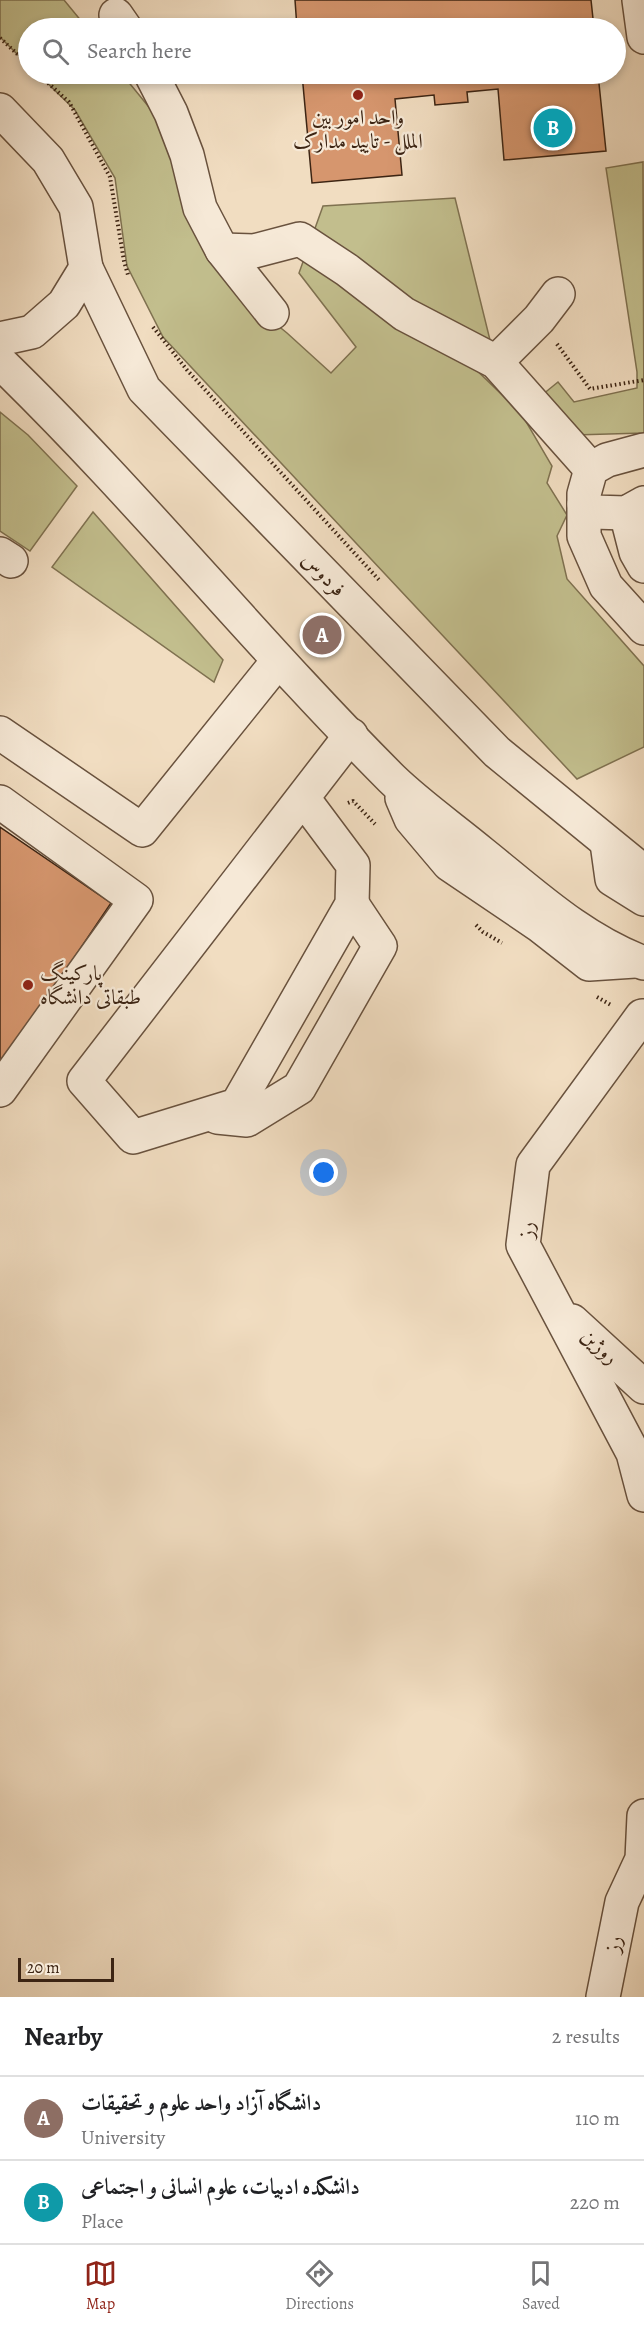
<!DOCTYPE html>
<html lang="en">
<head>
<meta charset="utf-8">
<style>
  body { margin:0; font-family:Alegreya,Amiri,serif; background:#f2f2f2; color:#202124 }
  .scale { position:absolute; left:18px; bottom:15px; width:96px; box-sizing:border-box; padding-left:6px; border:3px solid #3c2413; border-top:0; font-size:16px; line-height:21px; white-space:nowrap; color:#3c2413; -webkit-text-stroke:4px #f6e9d7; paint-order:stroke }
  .you { position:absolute; left:324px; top:1173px; width:21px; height:21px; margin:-15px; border:4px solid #fff; border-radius:50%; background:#1a73e8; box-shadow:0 0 0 9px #1a73e833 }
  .badge { display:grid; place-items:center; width:39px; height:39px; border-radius:50%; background:#8f2418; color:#fff; font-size:20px; font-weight:700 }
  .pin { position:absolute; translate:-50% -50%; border:3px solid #fff; box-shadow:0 2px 6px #0006 }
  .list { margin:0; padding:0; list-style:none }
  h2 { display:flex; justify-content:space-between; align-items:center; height:78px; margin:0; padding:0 24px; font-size:26px }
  h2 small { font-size:20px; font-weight:400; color:#757577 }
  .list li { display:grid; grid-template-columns:39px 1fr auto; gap:18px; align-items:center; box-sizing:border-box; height:84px; padding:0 24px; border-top:2px solid #e0e0e0 }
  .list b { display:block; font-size:22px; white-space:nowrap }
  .list p { margin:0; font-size:20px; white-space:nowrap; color:#757577 }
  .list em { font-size:20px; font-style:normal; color:#757577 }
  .icon { flex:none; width:33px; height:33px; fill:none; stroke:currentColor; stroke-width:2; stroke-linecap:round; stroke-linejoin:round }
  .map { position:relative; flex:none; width:644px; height:1997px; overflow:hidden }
  .search { position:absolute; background:#fff; box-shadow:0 3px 9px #0003; left:18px; right:18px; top:18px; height:66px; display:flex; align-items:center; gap:15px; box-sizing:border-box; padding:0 21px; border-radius:33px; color:#757577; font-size:22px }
  .sheet { height:246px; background:#fff }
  nav { display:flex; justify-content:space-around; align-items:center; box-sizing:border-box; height:84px; border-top:2px solid #e0e0e0; background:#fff; font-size:16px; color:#757577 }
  nav a { display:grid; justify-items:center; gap:3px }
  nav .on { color:#8f2418 }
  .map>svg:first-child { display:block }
  .green { fill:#c2be8d; stroke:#7f7150; stroke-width:1.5 }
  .building { fill:#d6966e; stroke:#3c2413; stroke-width:1.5 }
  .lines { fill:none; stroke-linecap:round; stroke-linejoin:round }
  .minor-casing { stroke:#69523e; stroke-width:36 }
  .path { stroke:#3c2413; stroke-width:4; stroke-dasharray:1.5 3; stroke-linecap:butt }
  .minor { stroke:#f6e9d7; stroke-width:33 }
  .poi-dot { fill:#8f2418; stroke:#f6e9d7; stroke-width:2 }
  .labels { text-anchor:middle; stroke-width:4.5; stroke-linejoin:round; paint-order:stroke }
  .poi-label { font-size:21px; fill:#3c2413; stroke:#f6e9d7 }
  .street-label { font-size:21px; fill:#3c2413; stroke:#f6e9d7 }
</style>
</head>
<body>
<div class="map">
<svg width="644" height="1997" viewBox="0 0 644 1997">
  <rect width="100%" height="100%" fill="#f1ddc1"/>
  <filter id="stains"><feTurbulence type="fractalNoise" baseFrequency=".00333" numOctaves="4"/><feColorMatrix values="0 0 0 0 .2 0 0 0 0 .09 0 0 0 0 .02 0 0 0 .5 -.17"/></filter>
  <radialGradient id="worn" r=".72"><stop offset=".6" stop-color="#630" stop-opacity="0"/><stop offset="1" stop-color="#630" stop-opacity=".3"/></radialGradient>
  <g class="green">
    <path d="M0,0h64l23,28h-59v37l-28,-28z"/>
    <path d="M38,74h84l35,43 72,169 58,47 44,40 25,-26 -57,-74 24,-67 132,-8 35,142 -22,22 53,51 31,53 -5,17 20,32 -10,21 10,43 77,87v81l-67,32 -414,-442 -36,-71 -12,-88 -40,-68z"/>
    <path d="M643,162l1,271 -70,2 -32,-40 16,-13 16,20 63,-14v-16l-31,-204z"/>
    <path d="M0,412l28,23 49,51 -47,65 -30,-20z"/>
    <path d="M93,512l130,148 -9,22 -162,-115z"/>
  </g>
  <g class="building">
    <path d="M295,0h296l3,28h-297z"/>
    <path d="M302,74h296l8,77 -102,9 -6,-71 -31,3 1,10 -33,3 -1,-10 -39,4 7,76 -90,8z"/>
    <path d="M0,827l111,76 -111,165z"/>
  </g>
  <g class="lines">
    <defs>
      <g id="minor">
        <path d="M639,0l5,37"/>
        <path d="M116,15l9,13"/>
        <path d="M151,74l20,39 16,42 13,53 22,42 50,63"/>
        <path d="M0,110l48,50 28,47 10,61 -22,36 -32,28 -32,7"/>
        <path d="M222,250l32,1 46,-12 47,31 57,44 92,48 95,107"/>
        <path d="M86,268l58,121 353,363 147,120"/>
        <path d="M0,362c137,133 257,282 392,417 28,27 61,50 91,75 51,41 99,86 161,109"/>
        <path d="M496,362l43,-43 19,-25"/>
        <path d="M644,450l-37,10 -16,9 -7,25v10l9,8 33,1 18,-10"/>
        <path d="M584,504v32l22,50 38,42"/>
        <path d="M626,513l10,39 8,14"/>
        <path d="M0,554l11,7"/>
        <path d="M0,733l142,97 136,-169"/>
        <path d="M303,798l50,67 -1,39 -115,201 -104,32 -49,-56 267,-346"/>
        <path d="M402,798l9,21 38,45 90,61 50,39 46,-3"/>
        <path d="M0,802l136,98 -136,190"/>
        <path d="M607,843l5,36 32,20"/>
        <path d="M642,1016l-109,149 -10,80 110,208 11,42"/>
        <path d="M217,1117l30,3 52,-32 81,-142 -28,-42"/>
        <path d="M572,1321l72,66"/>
        <path d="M603,1997l19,-95 20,-43 2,-43"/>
      </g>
    </defs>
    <use href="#minor" class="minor-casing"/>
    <g class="path">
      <path d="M0,38l28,26"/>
      <path d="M38,74l31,28 41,75 14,84 4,14"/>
      <path d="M153,327l34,43 193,211"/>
      <path d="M557,344l33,45 54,-9"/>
      <path d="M348,803l5,-2 22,23"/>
      <path d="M476,925l7,7 19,11"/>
      <path d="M597,997l14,8"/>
    </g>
    <use href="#minor" class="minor"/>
  </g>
  <g class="poi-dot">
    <circle cx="358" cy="95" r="6"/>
    <circle cx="28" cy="985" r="6"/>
  </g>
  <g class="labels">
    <g class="poi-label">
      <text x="358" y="124">واحد امور بین<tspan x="358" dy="24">الملل - تایید مدارک</tspan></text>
      <text x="40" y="980" text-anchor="start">پارکینگ<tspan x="40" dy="24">طبقاتی دانشگاه</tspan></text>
    </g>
    <g class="street-label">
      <text transform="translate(324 574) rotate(46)" y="7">فردوس</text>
      <text transform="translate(526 1230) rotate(-86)" y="7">رز</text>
      <text transform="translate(600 1346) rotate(42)" y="7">روژین</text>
      <text transform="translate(613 1944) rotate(-79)" y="7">رز</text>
    </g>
  </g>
  <rect width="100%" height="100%" filter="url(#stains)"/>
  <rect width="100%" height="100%" fill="url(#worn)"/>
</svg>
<div class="scale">20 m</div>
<div class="you"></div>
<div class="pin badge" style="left:322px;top:635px;background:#8d6e63">A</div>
<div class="pin badge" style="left:553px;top:128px;background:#0f9aa8">B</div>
<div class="search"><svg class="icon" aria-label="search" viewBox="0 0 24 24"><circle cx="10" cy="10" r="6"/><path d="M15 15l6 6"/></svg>Search here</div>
</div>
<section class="sheet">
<h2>Nearby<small>2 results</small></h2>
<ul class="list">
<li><span class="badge" style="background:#8d6e63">A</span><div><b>دانشگاه آزاد واحد علوم و تحقیقات</b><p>University</p></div><em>110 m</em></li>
<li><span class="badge" style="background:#0f9aa8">B</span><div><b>دانشکده ادبیات، علوم انسانی و اجتماعی</b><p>Place</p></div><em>220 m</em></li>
</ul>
</section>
<nav>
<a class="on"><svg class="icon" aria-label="map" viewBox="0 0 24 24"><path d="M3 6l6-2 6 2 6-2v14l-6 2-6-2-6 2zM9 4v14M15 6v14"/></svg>Map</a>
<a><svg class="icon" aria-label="directions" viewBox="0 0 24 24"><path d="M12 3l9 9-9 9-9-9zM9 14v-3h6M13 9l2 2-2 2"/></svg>Directions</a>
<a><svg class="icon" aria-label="saved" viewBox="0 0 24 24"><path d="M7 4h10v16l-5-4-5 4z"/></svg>Saved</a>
</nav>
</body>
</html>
